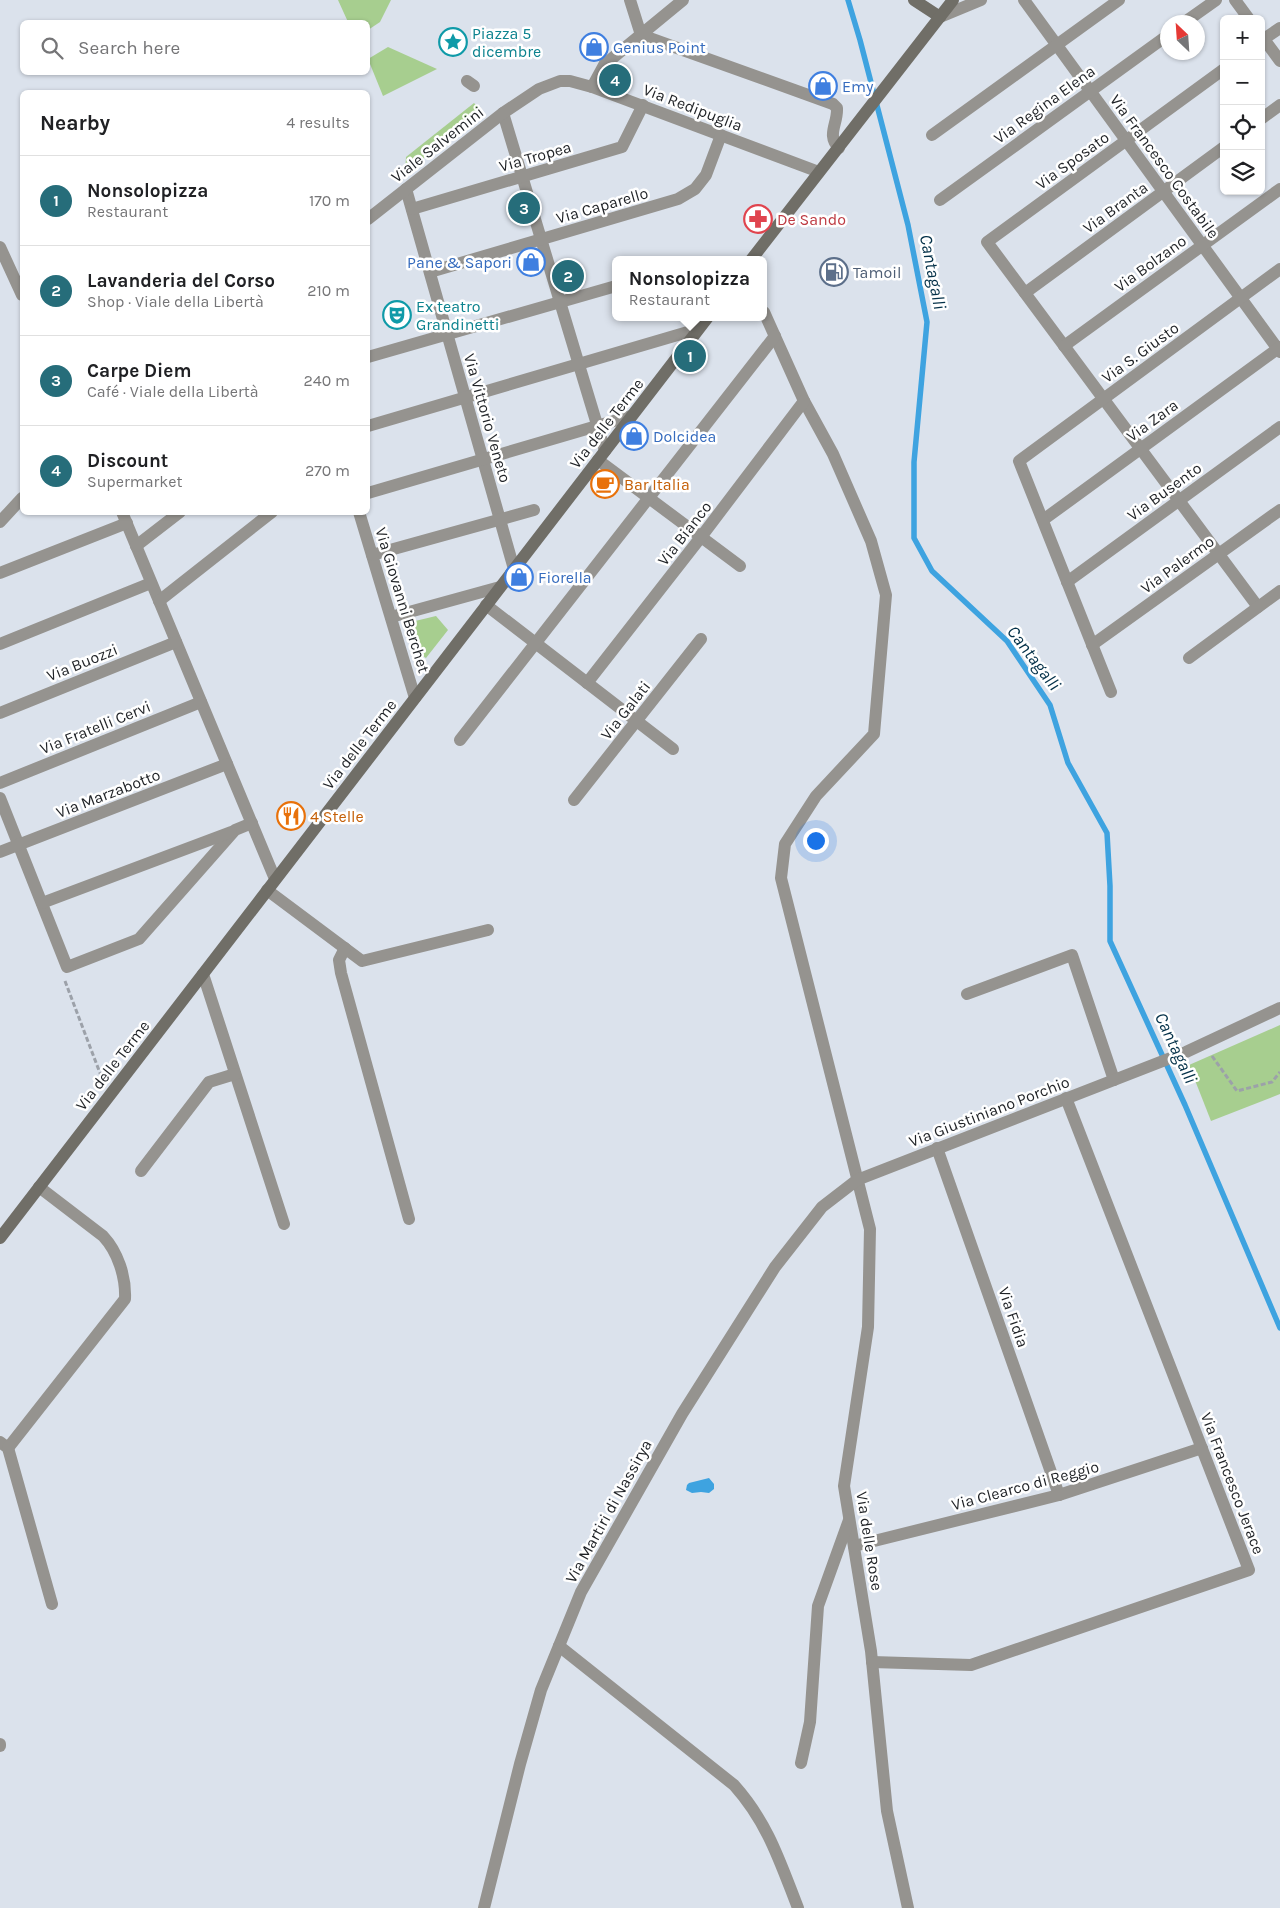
<!DOCTYPE html>
<html lang="en">
<head>
<meta charset="utf-8">
<style>
  body { margin:0; font-family:Karla,sans-serif; background:#f6f6f6; color:#202124 }
  .controls { position:absolute; right:15px; top:15px; display:grid; overflow:hidden; border-radius:8px; box-shadow:0 1px 4px #0004 }
  .controls button { width:45px; height:45px; display:grid; place-items:center; padding:0; border:0; border-bottom:1px solid #e0e0e0; background:#fff; color:#202124; font:25px sans-serif }
  .compass { position:absolute; left:1160px; top:15px; width:45px; height:45px; border-radius:50%; background:#fff; box-shadow:0 1px 4px #0004; rotate:335deg }
  .you { position:absolute; left:815px; top:840px; width:18px; height:18px; margin:-12px; border:4px solid #fff; border-radius:50%; background:#1a73e8; box-shadow:0 0 0 8px #1a73e833 }
  .badge { display:grid; place-items:center; width:32px; height:32px; border-radius:50%; background:#266d7a; color:#fff; font-size:16px; font-weight:700 }
  .pin { position:absolute; translate:-50% -50%; border:2px solid #fff; box-shadow:0 1px 5px #0006 }
  .popup { position:absolute; left:612px; top:256px; width:155px; height:65px; box-sizing:border-box; display:grid; place-content:center; border-radius:8px; background:#fff; filter:drop-shadow(0 1px 4px #0005); font-size:16px; white-space:nowrap; color:#757577 }
  .popup b { font-size:19px; color:#202124 }
  .popup::after { content:''; position:absolute; left:50%; top:100%; margin-left:-10px; border:10px solid transparent; border-top-color:#fff }
  .list { margin:0; padding:0; list-style:none }
  h2 { display:flex; justify-content:space-between; align-items:center; height:65px; margin:0; padding:0 20px; font-size:21px }
  h2 small { font-size:16px; font-weight:400; color:#757577 }
  .list li { display:grid; grid-template-columns:32px 1fr auto; gap:15px; align-items:center; box-sizing:border-box; height:90px; padding:0 20px; border-top:1px solid #e0e0e0 }
  .list b { display:block; font-size:19px; white-space:nowrap }
  .list p { margin:0; font-size:16px; white-space:nowrap; color:#757577 }
  .list em { font-size:16px; font-style:normal; color:#757577 }
  .icon { flex:none; width:28px; height:28px; fill:none; stroke:currentColor; stroke-width:2; stroke-linecap:round; stroke-linejoin:round }
  .map { position:relative; flex:none; width:1280px; height:1908px; overflow:hidden }
  .search { position:absolute; background:#fff; box-shadow:0 1px 4px #0004; left:20px; top:20px; width:350px; height:55px; display:flex; align-items:center; gap:12px; box-sizing:border-box; padding:0 18px; border-radius:8px; color:#757577; font-size:19px }
  .panel { position:absolute; background:#fff; box-shadow:0 1px 4px #0004; left:20px; top:90px; width:350px; height:425px; border-radius:8px }
  .map>svg:first-child { display:block }
  .green { fill:#a7ce8f }
  .water { fill:#3ea3e0 }
  .lines { fill:none; stroke-linecap:round; stroke-linejoin:round }
  .stream { stroke:#3ea3e0; stroke-width:5.5 }
  .path { stroke:#9ca1a9; stroke-width:3; stroke-dasharray:5 2.5; stroke-linecap:butt }
  .pedestrian { stroke:#95938f; stroke-width:12 }
  .minor { stroke:#95938f; stroke-width:12 }
  .secondary { stroke:#706e67; stroke-width:12 }
  .labels { text-anchor:middle; stroke-width:5; stroke-linejoin:round; paint-order:stroke }
  .culture-label { font-size:16px; fill:#0d838f; stroke:#fff; text-anchor:start }
  .shop-label { font-size:16px; fill:#366cbe; stroke:#fff; text-anchor:start }
  .street-label { font-size:16px; fill:#1f2226; stroke:#fff }
  .health-label { font-size:16px; fill:#be3a42; stroke:#fff; text-anchor:start }
  .service-label { font-size:16px; fill:#4e5e75; stroke:#fff; text-anchor:start }
  .food-label { font-size:16px; fill:#c56008; stroke:#fff; text-anchor:start }
  .water-label { font-size:18px; font-style:italic; fill:#033048; stroke:#fff }
</style>
</head>
<body>
<div class="map">
<svg width="1280" height="1908" viewBox="0 0 1280 1908">
  <rect width="100%" height="100%" fill="#dbe2ec"/>
  <g class="green">
    <path d="M338,0h53l-11,22 -12,8v-8h-20z"/>
    <path d="M388,47l49,22 -54,27 -15,-37z"/>
    <path d="M474,103l10,11 -79,58 1,-15z"/>
    <path d="M436,616l12,14 -22,28 -5,-3 -10,-33z"/>
    <path d="M1280,1025v69l-69,27 -22,-56z"/>
  </g>
  <path class="water" d="M709,1478l5,6v5l-5,4 -8,-1 -9,1 -6,-3 1,-5 2,-2z"/>
  <g class="lines">
    <path class="stream" d="M848,0l12,40 48,185 19,97 -13,140v76l18,33 75,70 43,64 18,58 39,70 3,53v55l75,164 95,223"/>
    <g class="path">
      <path d="M65,981l38,100"/>
      <path d="M1212,1056l25,35 35,-9 8,-10"/>
    </g>
    <path class="pedestrian" d="M467,81l7,5"/>
    <g class="minor">
      <path d="M630,0l11,35 192,69 4,4c1,16 -11,27 2,40"/>
      <path d="M1024,0l256,352"/>
      <path d="M1235,0l14,19"/>
      <path d="M940,17l41,-17"/>
      <path d="M1185,22l31,-22"/>
      <path d="M1261,35l19,26"/>
      <path d="M1261,41l19,-13"/>
      <path d="M1224,69l-237,173 271,365"/>
      <path d="M592,87l12,-22 79,-65"/>
      <path d="M503,113l102,338"/>
      <path d="M1261,119l19,-14"/>
      <path d="M932,135l187,-135"/>
      <path d="M406,189l108,380"/>
      <path d="M940,200l228,-165"/>
      <path d="M412,209l210,-62 21,-42"/>
      <path d="M368,219l135,-106 36,-24 21,-8h10l22,6 227,85"/>
      <path d="M0,247l22,48"/>
      <path d="M430,272l248,-73 17,-10 11,-14 15,-40"/>
      <path d="M1025,293l199,-146"/>
      <path d="M764,312l40,89 29,53 38,87 15,54 -12,139 -58,62 -31,48 -4,34 89,351 -2,98 -24,159 27,165 16,160 21,97"/>
      <path d="M1064,346l216,-157"/>
      <path d="M368,357l248,-71"/>
      <path d="M368,426l330,-97"/>
      <path d="M598,460l142,106"/>
      <path d="M368,493l263,-77"/>
      <path d="M122,512l153,367"/>
      <path d="M359,512l56,186"/>
      <path d="M1043,520l237,-173"/>
      <path d="M0,522l22,-24"/>
      <path d="M136,546l44,-34"/>
      <path d="M372,555l162,-45"/>
      <path d="M0,573l127,-50"/>
      <path d="M1067,582l213,-155"/>
      <path d="M159,601l113,-89"/>
      <path d="M486,605l187,144"/>
      <path d="M391,617l109,-30"/>
      <path d="M0,644l151,-61"/>
      <path d="M1092,645l188,-135"/>
      <path d="M1189,658l91,-67"/>
      <path d="M587,683l114,-146 103,-136"/>
      <path d="M1111,692l-92,-231 261,-192"/>
      <path d="M0,713l176,-71"/>
      <path d="M460,740l315,-404"/>
      <path d="M0,783l201,-81"/>
      <path d="M0,798l67,169 72,-28 96,-109 17,-7"/>
      <path d="M574,800l127,-161"/>
      <path d="M0,852l227,-88"/>
      <path d="M267,890l95,71 126,-31"/>
      <path d="M42,903l189,-71"/>
      <path d="M345,948l-6,12 2,13 68,246"/>
      <path d="M203,974l81,250"/>
      <path d="M967,994l105,-39 42,125"/>
      <path d="M937,1148l122,347"/>
      <path d="M141,1171l68,-89 26,-8"/>
      <path d="M0,1442l8,6 44,156"/>
      <path d="M8,1448l117,-149c1,-22 -7,-47 -22,-63l-64,-49"/>
      <path d="M854,1546l205,-51 143,-47"/>
      <path d="M559,1646l175,139c34,38 46,77 64,123"/>
      <path d="M872,1662l99,3 278,-95 -183,-472"/>
      <path d="M0,1744v2"/>
      <path d="M801,1763l9,-41 8,-116 31,-86"/>
      <path d="M484,1908l36,-144 21,-74 40,-98 101,-178 93,-147 47,-60 35,-27 329,-128 94,-44"/>
    </g>
    <g class="secondary">
      <path d="M914,0l26,17"/>
      <path d="M751,260l202,-260"/>
      <path d="M0,1238l708,-921"/>
    </g>
  </g>
  <defs>
    <symbol id="sight-ring" viewBox="-11 -11 22 22"><circle r="9.5" fill="#fff" stroke="#0f9aa8" stroke-width="1.5"/><path d="M0-6L1.8-2.2L6-1.7L2.9 1.2L3.7 5.4L0 3.3L-3.7 5.4L-2.9 1.2L-6-1.7L-1.8-2.2Z" fill="#0f9aa8"/></symbol>
    <symbol id="shop-ring" viewBox="-11 -11 22 22"><circle r="9.5" fill="#fff" stroke="#3f7fe0" stroke-width="1.5"/><path d="M-5-2.5h2.3a2.7 3.5 0 0 1 5.4 0H5L5.5 6h-11ZM-1.5-2.5h3a1.5 2.3 0 0 0-3 0Z" fill="#3f7fe0"/></symbol>
    <symbol id="pharmacy-ring" viewBox="-11 -11 22 22"><circle r="9.5" fill="#fff" stroke="#e0444e" stroke-width="1.5"/><path d="M-2-6h4v4h4v4h-4v4h-4v-4h-4v-4h4Z" fill="#e0444e"/></symbol>
    <symbol id="fuel-ring" viewBox="-11 -11 22 22"><circle r="9.5" fill="#fff" stroke="#5c6f8a" stroke-width="1.5"/><path d="M-5.5-6h7V0h2V4h1.3V-2.5L3-4.5l.8-.8L6-3V5H2.5V1h-1V6h-7ZM-4.2-4.7v3.2H.2V-4.7Z" fill="#5c6f8a"/></symbol>
    <symbol id="theatre-ring" viewBox="-11 -11 22 22"><circle r="9.5" fill="#fff" stroke="#0f9aa8" stroke-width="1.5"/><path d="M-5-5.5Q0-4 5-5.5V0Q5 5 0 6Q-5 5-5 0ZM-3.3-2.5H-1v1.5H-3.3ZM1-2.5H3.3v1.5H1ZM-2.8 1Q0 5.5 2.8 1Z" fill="#0f9aa8"/></symbol>
    <symbol id="cafe-ring" viewBox="-11 -11 22 22"><circle r="9.5" fill="#fff" stroke="#e8710a" stroke-width="1.5"/><path d="M-5.5-4.5H6V0H3Q3 3.5 0 3.5H-2.5Q-5.5 3.5-5.5 0ZM3-3.2v2h1.7v-2ZM-6 4.5H4V6H-6Z" fill="#e8710a"/></symbol>
    <symbol id="restaurant-ring" viewBox="-11 -11 22 22"><circle r="9.5" fill="#fff" stroke="#e8710a" stroke-width="1.5"/><path d="M-5-6h1v4h1v-4h1v4h1v-4h1v5L-1.5 .5V6h-2V.5L-5-1ZM5-6V6H3V1.5H1.5Q1.5-4 5-6Z" fill="#e8710a"/></symbol>
  </defs>
  <g fill-rule="evenodd">
    <use href="#sight-ring" x="437" y="26" width="32" height="32"/>
    <use href="#shop-ring" x="578" y="31" width="32" height="32"/>
    <use href="#shop-ring" x="807" y="70" width="32" height="32"/>
    <use href="#pharmacy-ring" x="742" y="203" width="32" height="32"/>
    <use href="#shop-ring" x="515" y="246" width="32" height="32"/>
    <use href="#fuel-ring" x="818" y="256" width="32" height="32"/>
    <use href="#theatre-ring" x="381" y="299" width="32" height="32"/>
    <use href="#shop-ring" x="618" y="420" width="32" height="32"/>
    <use href="#cafe-ring" x="589" y="468" width="32" height="32"/>
    <use href="#shop-ring" x="503" y="561" width="32" height="32"/>
    <use href="#restaurant-ring" x="275" y="800" width="32" height="32"/>
  </g>
  <g class="labels">
    <g class="culture-label">
      <text x="472" y="39">Piazza 5<tspan x="472" dy="18">dicembre</tspan></text>
      <text x="416" y="312">Ex teatro<tspan x="416" dy="18">Grandinetti</tspan></text>
    </g>
    <g class="shop-label">
      <text x="613" y="53">Genius Point</text>
      <text x="842" y="92">Emy</text>
      <text x="512" y="268" text-anchor="end">Pane &amp; Sapori</text>
      <text x="653" y="442">Dolcidea</text>
      <text x="538" y="583">Fiorella</text>
    </g>
    <g class="street-label">
      <text transform="translate(1044 104) rotate(-36)" y="6">Via Regina Elena</text>
      <text transform="translate(693 107) rotate(21)" y="6">Via Redipuglia</text>
      <text transform="translate(437 144) rotate(-38)" y="6">Viale Salvemini</text>
      <text transform="translate(535 156) rotate(-16)" y="6">Via Tropea</text>
      <text transform="translate(1072 160) rotate(-36)" y="6">Via Sposato</text>
      <text transform="translate(1165 166) rotate(54)" y="6">Via Francesco Costabile</text>
      <text transform="translate(602 205) rotate(-16)" y="6">Via Caparello</text>
      <text transform="translate(1115 207) rotate(-36)" y="6">Via Branta</text>
      <text transform="translate(1150 263) rotate(-36)" y="6">Via Bolzano</text>
      <text transform="translate(1140 352) rotate(-36)" y="6">Via S. Giusto</text>
      <text transform="translate(488 418) rotate(74)" y="6">Via Vittorio Veneto</text>
      <text transform="translate(1152 420) rotate(-36)" y="6">Via Zara</text>
      <text transform="translate(606 423) rotate(-52)" y="6">Via delle Terme</text>
      <text transform="translate(1164 491) rotate(-36)" y="6">Via Busento</text>
      <text transform="translate(684 533) rotate(-52)" y="6">Via Bianco</text>
      <text transform="translate(1177 564) rotate(-36)" y="6">Via Palermo</text>
      <text transform="translate(403 600) rotate(73)" y="6">Via Giovanni Berchet</text>
      <text transform="translate(82 662) rotate(-22)" y="6">Via Buozzi</text>
      <text transform="translate(625 710) rotate(-52)" y="6">Via Galati</text>
      <text transform="translate(95 727) rotate(-22)" y="6">Via Fratelli Cervi</text>
      <text transform="translate(359 744) rotate(-52)" y="6">Via delle Terme</text>
      <text transform="translate(108 793) rotate(-21)" y="6">Via Marzabotto</text>
      <text transform="translate(112 1065) rotate(-52)" y="6">Via delle Terme</text>
      <text transform="translate(989 1111) rotate(-21)" y="6">Via Giustiniano Porchio</text>
      <text transform="translate(1014 1317) rotate(71)" y="6">Via Fidia</text>
      <text transform="translate(1233 1483) rotate(69)" y="6">Via Francesco Jerace</text>
      <text transform="translate(1025 1485) rotate(-15)" y="6">Via Clearco di Reggio</text>
      <text transform="translate(608 1511) rotate(-61)" y="6">Via Martiri di Nassirya</text>
      <text transform="translate(870 1541) rotate(81)" y="6">Via delle Rose</text>
    </g>
    <g class="health-label">
      <text x="777" y="225">De Sando</text>
    </g>
    <g class="service-label">
      <text x="853" y="278">Tamoil</text>
    </g>
    <g class="food-label">
      <text x="624" y="490">Bar Italia</text>
      <text x="310" y="822">4 Stelle</text>
    </g>
    <g class="water-label">
      <text transform="translate(933 272) rotate(79)" y="6">Cantagalli</text>
      <text transform="translate(1034 658) rotate(53)" y="6">Cantagalli</text>
      <text transform="translate(1176 1048) rotate(65)" y="6">Cantagalli</text>
    </g>
  </g>
</svg>
<div class="controls">
<button>+</button>
<button>−</button>
<button><svg class="icon" aria-label="locate" viewBox="0 0 24 24"><circle cx="12" cy="12" r="6"/><path d="M12 2v4M12 18v4M2 12h4M18 12h4"/></svg></button>
<button><svg class="icon" aria-label="layers" viewBox="0 0 24 24"><path d="M12 4l9 5-9 5-9-5zM3 14l9 5 9-5"/></svg></button>
</div>
<svg class="compass" viewBox="-18 -18 36 36"><path d="M0-13l5 13h-10z" fill="#e53935"/><path d="M0 13l5-13h-10z" fill="#757577"/></svg>
<div class="you"></div>
<div class="pin badge" style="left:690px;top:356px">1</div>
<div class="popup"><b>Nonsolopizza</b>Restaurant</div>
<div class="pin badge" style="left:568px;top:276px">2</div>
<div class="pin badge" style="left:524px;top:208px">3</div>
<div class="pin badge" style="left:615px;top:80px">4</div>
<div class="search"><svg class="icon" aria-label="search" viewBox="0 0 24 24"><circle cx="10" cy="10" r="6"/><path d="M15 15l6 6"/></svg>Search here</div>
<section class="panel">
<h2>Nearby<small>4 results</small></h2>
<ul class="list">
<li><span class="badge">1</span><div><b>Nonsolopizza</b><p>Restaurant</p></div><em>170 m</em></li>
<li><span class="badge">2</span><div><b>Lavanderia del Corso</b><p>Shop · Viale della Libertà</p></div><em>210 m</em></li>
<li><span class="badge">3</span><div><b>Carpe Diem</b><p>Café · Viale della Libertà</p></div><em>240 m</em></li>
<li><span class="badge">4</span><div><b>Discount</b><p>Supermarket</p></div><em>270 m</em></li>
</ul>
</section>
</div>
</body>
</html>
